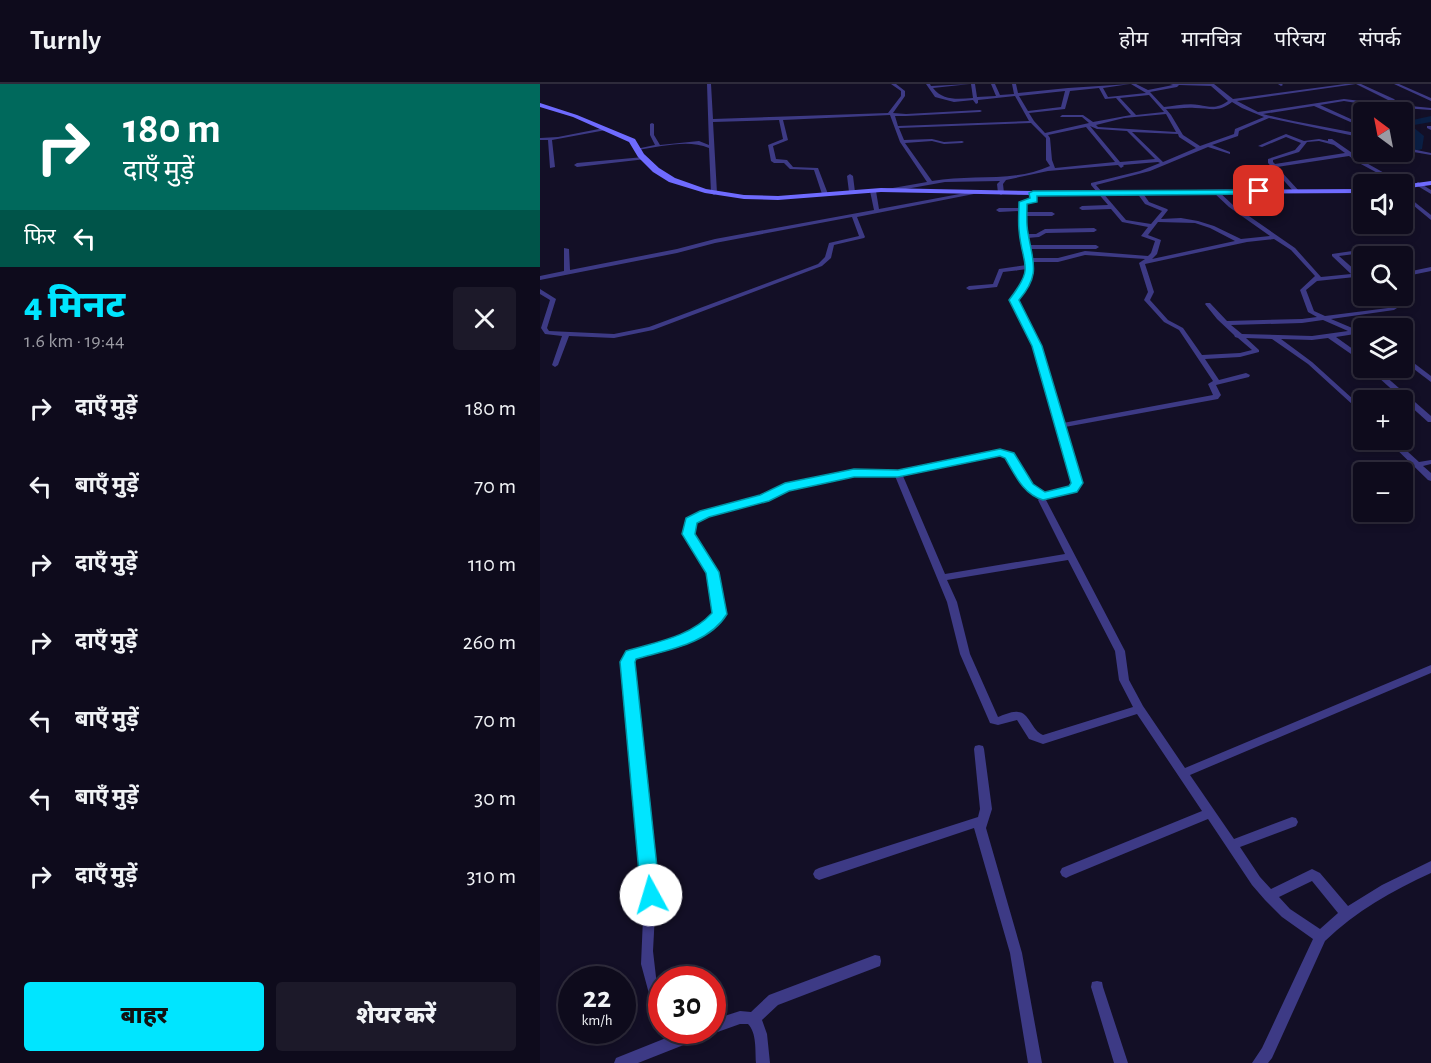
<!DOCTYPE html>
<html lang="hi">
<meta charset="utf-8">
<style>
:root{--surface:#0e0b1c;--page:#1c1929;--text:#f1f3f6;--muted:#9b9ba3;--line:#2e2b3b;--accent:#00e5ff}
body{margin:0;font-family:"Alegreya Sans","Noto Sans Devanagari",sans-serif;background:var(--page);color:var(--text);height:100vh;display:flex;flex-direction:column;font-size:22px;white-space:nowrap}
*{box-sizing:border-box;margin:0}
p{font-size:20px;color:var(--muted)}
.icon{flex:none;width:33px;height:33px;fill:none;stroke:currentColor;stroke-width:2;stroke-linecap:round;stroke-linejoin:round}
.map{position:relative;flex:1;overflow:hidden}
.side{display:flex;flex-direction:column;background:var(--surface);width:540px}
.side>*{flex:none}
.guide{background:#00695c;color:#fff;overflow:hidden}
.needle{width:39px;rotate:328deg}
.buttons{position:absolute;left:813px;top:18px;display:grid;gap:12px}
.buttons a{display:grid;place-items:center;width:60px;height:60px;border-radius:6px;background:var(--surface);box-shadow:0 3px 9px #0003,0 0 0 2px var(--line);font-size:30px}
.speed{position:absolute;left:18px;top:882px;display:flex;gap:12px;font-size:30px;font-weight:700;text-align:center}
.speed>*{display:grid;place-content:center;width:78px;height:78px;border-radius:50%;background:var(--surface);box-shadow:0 3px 9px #0003,0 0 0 2px var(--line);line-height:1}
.speed small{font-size:15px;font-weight:400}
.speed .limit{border:9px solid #d22;background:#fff;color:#111}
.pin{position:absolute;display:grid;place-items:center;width:51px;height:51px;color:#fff;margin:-26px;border-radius:12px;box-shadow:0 3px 9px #0006}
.me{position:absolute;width:66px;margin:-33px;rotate:354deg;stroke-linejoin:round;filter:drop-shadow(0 0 4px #0008)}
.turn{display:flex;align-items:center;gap:21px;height:126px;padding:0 24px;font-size:27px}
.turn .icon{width:78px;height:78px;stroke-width:2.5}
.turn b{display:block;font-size:42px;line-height:51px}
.then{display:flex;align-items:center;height:57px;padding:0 24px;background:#0003;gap:12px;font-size:22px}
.round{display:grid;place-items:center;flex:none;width:63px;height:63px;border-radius:6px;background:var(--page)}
.overview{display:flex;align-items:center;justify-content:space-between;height:102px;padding:0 24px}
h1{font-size:36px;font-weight:800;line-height:45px;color:var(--accent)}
.primary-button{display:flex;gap:12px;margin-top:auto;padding:12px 24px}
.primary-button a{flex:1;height:69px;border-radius:6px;background:var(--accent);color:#111;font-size:24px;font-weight:800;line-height:69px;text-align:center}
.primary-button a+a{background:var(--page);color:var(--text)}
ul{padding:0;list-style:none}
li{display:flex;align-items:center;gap:18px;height:78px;padding:0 24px}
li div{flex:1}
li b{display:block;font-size:22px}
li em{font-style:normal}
header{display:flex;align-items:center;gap:36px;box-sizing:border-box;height:84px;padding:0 30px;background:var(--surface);border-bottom:2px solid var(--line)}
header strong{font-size:28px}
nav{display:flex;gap:33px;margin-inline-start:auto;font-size:21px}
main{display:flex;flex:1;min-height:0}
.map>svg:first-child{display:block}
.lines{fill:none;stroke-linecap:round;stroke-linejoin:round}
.river{fill:#0a1f44;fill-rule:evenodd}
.street{fill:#3d3a85;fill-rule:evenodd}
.secondary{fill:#6f6bff;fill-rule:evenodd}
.route{fill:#00e5ff;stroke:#0095a6;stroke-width:1.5}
</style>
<header>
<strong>Turnly</strong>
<nav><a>होम</a><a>मानचित्र</a><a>परिचय</a><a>संपर्क</a></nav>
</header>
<main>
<section class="side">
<div class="guide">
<div class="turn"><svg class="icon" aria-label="right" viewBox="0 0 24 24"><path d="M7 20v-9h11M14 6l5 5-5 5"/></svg><div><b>180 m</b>दाएँ मुड़ें</div></div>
<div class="then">फिर<svg class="icon" aria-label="left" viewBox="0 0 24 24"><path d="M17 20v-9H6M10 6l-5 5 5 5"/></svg></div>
</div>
<div class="overview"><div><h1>4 मिनट</h1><p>1.6 km · 19:44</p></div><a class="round"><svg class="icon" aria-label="close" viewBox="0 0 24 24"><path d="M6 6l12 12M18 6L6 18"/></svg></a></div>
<ul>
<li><svg class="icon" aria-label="right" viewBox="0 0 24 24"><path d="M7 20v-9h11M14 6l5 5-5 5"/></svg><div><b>दाएँ मुड़ें</b></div><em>180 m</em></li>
<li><svg class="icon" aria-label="left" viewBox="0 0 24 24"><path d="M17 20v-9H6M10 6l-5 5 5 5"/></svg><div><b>बाएँ मुड़ें</b></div><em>70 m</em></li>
<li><svg class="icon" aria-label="right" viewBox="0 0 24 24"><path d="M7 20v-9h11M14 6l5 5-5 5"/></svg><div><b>दाएँ मुड़ें</b></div><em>110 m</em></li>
<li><svg class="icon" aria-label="right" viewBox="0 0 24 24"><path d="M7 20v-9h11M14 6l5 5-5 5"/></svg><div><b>दाएँ मुड़ें</b></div><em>260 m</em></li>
<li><svg class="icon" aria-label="left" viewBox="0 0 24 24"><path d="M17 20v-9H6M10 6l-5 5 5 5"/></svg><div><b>बाएँ मुड़ें</b></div><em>70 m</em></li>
<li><svg class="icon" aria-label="left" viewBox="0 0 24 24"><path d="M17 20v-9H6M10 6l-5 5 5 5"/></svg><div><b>बाएँ मुड़ें</b></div><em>30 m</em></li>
<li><svg class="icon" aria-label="right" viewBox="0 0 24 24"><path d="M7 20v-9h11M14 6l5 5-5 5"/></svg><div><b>दाएँ मुड़ें</b></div><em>310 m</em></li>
</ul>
<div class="primary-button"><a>बाहर</a><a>शेयर करें</a></div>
</section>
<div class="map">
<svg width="891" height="979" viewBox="0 0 891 979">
<rect width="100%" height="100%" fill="#130f26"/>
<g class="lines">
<path class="river" d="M 891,32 L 891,38 L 874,41 L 873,43 L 884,52 L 882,65 L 875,67 L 875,53 L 864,44 L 868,37 Z"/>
<g class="street">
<path d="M 167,0 L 171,0 L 173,35 L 348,29 L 361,12 L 361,7 L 351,0 L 356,0 L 365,7 L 365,12 L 353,29 L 366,30 L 440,26 L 442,27 L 440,28 L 366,32 L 355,32 L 358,42 L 489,37 L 475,12 L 438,16 L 438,19 L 436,20 L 433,16 L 414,18 L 395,13 L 386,0 L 390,0 L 391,2 L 430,0 L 393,4 C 403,17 418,15 433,14 L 431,0 L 435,0 L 437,13 L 456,12 L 451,0 L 455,0 L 460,11 L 474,10 L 472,0 L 476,0 L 478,9 L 528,4 L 590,0 L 563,4 L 568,13 L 606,9 L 591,0 L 596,0 L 608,6 L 633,1 L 630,0 L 674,0 L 693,15 L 805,0 L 821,0 L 854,15 L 860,21 L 891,24 L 891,26 L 863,24 L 868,30 L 862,32 L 862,28 L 857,24 L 835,22 L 804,17 L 780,21 L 824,41 L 824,44 L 774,22 L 723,30 C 756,39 790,43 824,51 L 824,54 L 729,34 L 699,47 L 698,52 L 672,61 L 690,68 L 690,70 L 668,63 L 610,87 L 556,101 L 586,136 L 611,140 L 622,127 L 605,120 L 597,109 L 600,107 L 602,108 L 609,118 L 627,125 L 628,126 L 621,135 L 641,134 L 658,137 L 674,142 L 701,155 L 730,152 L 689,123 L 673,108 L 678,107 L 693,121 L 755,164 L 781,193 L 811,190 L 792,172 L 792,170 L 846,162 L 849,164 L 846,166 L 799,172 L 824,194 L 824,200 L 815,193 L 777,197 L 766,206 L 774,227 L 785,232 L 856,223 L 857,224 L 854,226 L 791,235 L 824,249 L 824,254 L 815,250 L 796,253 L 824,273 L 824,279 L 788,254 L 772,256 L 741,255 L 772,278 L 824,325 L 824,331 L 768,280 L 732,255 L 706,254 L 719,266 L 719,268 L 700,273 L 665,275 L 679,296 L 706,289 L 710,291 L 709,293 L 676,301 L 681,311 L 678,315 L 525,343 L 541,399 L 536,407 L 509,413 L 506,416 L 585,567 L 589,596 L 603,622 L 645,684 L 891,581 L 891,589 L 650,691 L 694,755 L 752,733 L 756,734 L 758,738 L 756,742 L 700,763 L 720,793 L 731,805 L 772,785 L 780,789 L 808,822 L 842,801 L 891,777 L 891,789 C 852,807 816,827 785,857 L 732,974 L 728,979 L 712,979 L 722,964 L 773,855 L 742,833 L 725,816 L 712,801 L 668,735 L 530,792 L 526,794 L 522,792 L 520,788 L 522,784 L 662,727 L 597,630 L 503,660 L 489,655 L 477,636 L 458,641 L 450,639 L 420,570 L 407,518 L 355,392 L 314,392 L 247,405 L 227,416 L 167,432 L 155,439 L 152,450 L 176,488 L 184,530 C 164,562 128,563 95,574 L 93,578 L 116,811 L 113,867 L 116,893 L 122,907 L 122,927 L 117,926 L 108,906 L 101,880 L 104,811 L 83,578 L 88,568 C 118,559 154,557 174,530 L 168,488 L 144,450 L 147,437 L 161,428 L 221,412 L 245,400 L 314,386 L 358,387 L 460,366 L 472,370 L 491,401 L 504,409 L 530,403 L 533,399 L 517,344 L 515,342 L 516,341 L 494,262 L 471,216 L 483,202 L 487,185 L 463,188 L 457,203 L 429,206 L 426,204 L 429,202 L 453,200 L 459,185 L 487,181 L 480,147 L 480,127 L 459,128 L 456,126 L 459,124 L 480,124 L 481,117 L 491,115 L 490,109 L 493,107 L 496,109 L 497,116 L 486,119 L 486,128 L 512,128 L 515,130 L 512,132 L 486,132 L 487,150 L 496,150 L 505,145 L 554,144 L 557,146 L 554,148 L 506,149 L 499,153 L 487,154 L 489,161 L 556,161 L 559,163 L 556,165 L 490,165 L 493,174 L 518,174 L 545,167 L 608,172 L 611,169 L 615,157 L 601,152 L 608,143 L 582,138 L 571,125 L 542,126 L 539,124 L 542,122 L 568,121 L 551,101 L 551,99 L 600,87 L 620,79 L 618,78 L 583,81 L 584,82 L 581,84 L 578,81 L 508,87 L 466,96 L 463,100 L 464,109 L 461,111 L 458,109 L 457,100 L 460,97 L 405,98 L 349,108 L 346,106 L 347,105 L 387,98 L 360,58 L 350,31 L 243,36 L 248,56 L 233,62 L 236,75 L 247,76 L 253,83 L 278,84 L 288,110 L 285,112 L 282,110 L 274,86 L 250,85 L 244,79 L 234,79 L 231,77 L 228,61 L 243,55 L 239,36 L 173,38 L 177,109 L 174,111 L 171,109 L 169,64 C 147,55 121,63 98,66 L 96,65 L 115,61 L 110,51 L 110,40 L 112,39 L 114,40 L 114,51 L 120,61 L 159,57 L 169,61 ZM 816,0 L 850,17 L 855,21 L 804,15 L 718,28 L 697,17 ZM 639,1 L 671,2 L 688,17 C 677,25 671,23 659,21 C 648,19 635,22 624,23 L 610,8 L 637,3 ZM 559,4 L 565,15 L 576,14 L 591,31 L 553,38 L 543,31 L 522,31 L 520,33 L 542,33 L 549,39 L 505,49 L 494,37 L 489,29 L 525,25 L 530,7 ZM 525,7 L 521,23 L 488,27 L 479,12 ZM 609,11 L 624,28 L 596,31 L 580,14 ZM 692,18 L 702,24 L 724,33 L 695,45 L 694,50 L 660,62 L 643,51 L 631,31 L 626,25 C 636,25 646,23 655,24 C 671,24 678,29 692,18 ZM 626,30 L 636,48 L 558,43 L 556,41 L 584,34 ZM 491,39 L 506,54 L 506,76 L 510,82 C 473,99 431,90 392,97 L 365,59 L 392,57 L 404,60 L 422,59 L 424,58 L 422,57 L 404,58 L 392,55 L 364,56 L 359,44 ZM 550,42 L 557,45 L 587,47 L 615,75 L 580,78 ZM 546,43 L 575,78 L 515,84 L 512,76 L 510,54 L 508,51 ZM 592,48 L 638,50 L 639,53 L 656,64 L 623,78 ZM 618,138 L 655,139 L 670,144 L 695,157 L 612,175 L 617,170 L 621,156 L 608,151 ZM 734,155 L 751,166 L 775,192 L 760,206 L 768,228 L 777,233 L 762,235 L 687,237 L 670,219 L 666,219 L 665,220 L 677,235 L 694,251 L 695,253 L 698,254 L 712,266 L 700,269 L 662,271 L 643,244 L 628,236 L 610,216 L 614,208 L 605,180 L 707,158 ZM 545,171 L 605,175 L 599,179 L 608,208 L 604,216 L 624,238 L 639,246 L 673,297 L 668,300 L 673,311 L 523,339 L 500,262 L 477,216 C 489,203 493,196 493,178 L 518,178 ZM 783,236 L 808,247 L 772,252 L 702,250 L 691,241 L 762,239 ZM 459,371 L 466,374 L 485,405 L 500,414 L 498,416 L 525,470 L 405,490 L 363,392 ZM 528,476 L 575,567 L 579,596 L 593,623 L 503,651 C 492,647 489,628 478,628 C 472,627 464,631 458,633 L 430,570 L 417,518 L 407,496 ZM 772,797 L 798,829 L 780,845 L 750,825 L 739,813 Z"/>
<path d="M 738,0 L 742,0 L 743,1 L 741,2 Z"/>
<path d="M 854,0 L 859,0 L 891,14 L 891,17 Z"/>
<path d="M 887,42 L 891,42 L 891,46 L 887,44 Z"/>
<path d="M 64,44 L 66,44 L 66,46 L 12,56 L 15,83 L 10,84 L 8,56 L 0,56 L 0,54 L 18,53 Z"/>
<path d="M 746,50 L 764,57 L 779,55 L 788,57 L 788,55 L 792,55 L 818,73 L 843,68 L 849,68 L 849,69 L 821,76 L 864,100 L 858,100 L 819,79 L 809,72 L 737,83 L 760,108 L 755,109 L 728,79 L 728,75 L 755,66 L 761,59 L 746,53 L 722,63 L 718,62 ZM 779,57 L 794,61 L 805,69 L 735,80 L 733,78 L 733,76 L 759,68 L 767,58 Z"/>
<path d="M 862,63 L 891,69 L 891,71 L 862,66 Z"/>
<path d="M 104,73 L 106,73 L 106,75 L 37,83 L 34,81 L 37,79 Z"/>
<path d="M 310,90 L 313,92 L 315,108 L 312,110 L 309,108 L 307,92 Z"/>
<path d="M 878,98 L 891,106 L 891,110 L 876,101 L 875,100 Z"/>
<path d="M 333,105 L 336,107 L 339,125 L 441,106 L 444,108 L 317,133 L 325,153 L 324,154 L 294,161 L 291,174 L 282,182 L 113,246 L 74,254 L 29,252 L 18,281 L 15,283 L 12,281 L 22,252 L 5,250 L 1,244 L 10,216 L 0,210 L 0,205 L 16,215 L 7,244 L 9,247 L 74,250 L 109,243 L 278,180 L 285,173 L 289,159 L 319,152 L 312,133 L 175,159 L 137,169 L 0,196 L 0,192 L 24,187 L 24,164 L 29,165 L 30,186 L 137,165 L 175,155 L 334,126 L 330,107 Z"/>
<path d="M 862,108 L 891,131 L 891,136 L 862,112 Z"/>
<path d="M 891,183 L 891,187 L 862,193 L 862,189 Z"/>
<path d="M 862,270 L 891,292 L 891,298 L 862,276 Z"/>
<path d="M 828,284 L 836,284 L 891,332 L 891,338 L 888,338 Z"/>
<path d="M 847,356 L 855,356 L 879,378 L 891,376 L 891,380 L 883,382 L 891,389 L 891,397 L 888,396 Z"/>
<path d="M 439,661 L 443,662 L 444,665 L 452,725 L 446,744 L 482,869 L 502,979 L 488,979 L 470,869 L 434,744 L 279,796 L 275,794 L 273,790 L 275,786 L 279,784 L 438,733 L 440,725 L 434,665 L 435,662 Z"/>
<path d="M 335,871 L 340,872 L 341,877 L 340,882 L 238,921 L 222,936 L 227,950 L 230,979 L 216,979 C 215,967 217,949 208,940 L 200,940 L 172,950 L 170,949 L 169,951 L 98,979 L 74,979 L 76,974 L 146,946 L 172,946 L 172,936 L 200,927 L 211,928 L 229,911 Z"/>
<path d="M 557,897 L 562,898 L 563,903 L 588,979 L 574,979 L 551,903 L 552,898 Z"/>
</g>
<g class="secondary">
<path d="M 0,19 L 37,31 L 95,55 L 104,70 L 119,84 L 135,94 L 166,105 L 204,111 L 238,112 L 341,104 L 493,107 L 824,105 L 824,109 L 493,111 L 341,108 L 238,116 L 204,115 L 165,109 L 129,98 L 113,88 L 98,73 L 89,58 L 33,33 L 0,23 Z"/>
<path d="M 891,97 L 891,101 L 862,105 L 862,101 Z"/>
</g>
</g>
<path class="route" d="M 722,106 L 723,107 L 719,110 L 497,112 L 497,118 L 487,120 C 487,129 486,140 488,149 C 493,179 501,190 479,216 L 502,262 L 543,399 L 537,408 L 503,416 C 483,410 475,391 465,374 L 460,372 L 358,393 L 314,393 L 249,407 L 229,417 L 169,433 L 157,439 L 155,450 L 179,488 L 187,530 C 169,560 127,566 96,575 L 95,578 L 120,811 L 117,817 L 111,819 L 104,817 L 101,811 L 80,578 L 86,567 C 116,558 150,553 172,529 L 166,489 L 142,450 L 146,434 L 160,427 L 220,411 L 245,399 L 314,385 L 358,386 L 460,365 L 474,369 L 493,400 L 505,408 L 529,402 L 531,399 L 492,262 L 469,216 C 496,181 482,183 479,146 C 478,137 479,127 479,118 L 490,114 L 489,109 L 493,107 Z"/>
</svg>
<div class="buttons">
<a><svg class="needle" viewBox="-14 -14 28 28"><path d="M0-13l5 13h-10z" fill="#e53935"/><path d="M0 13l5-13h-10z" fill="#9b9ba3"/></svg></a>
<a><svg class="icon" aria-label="sound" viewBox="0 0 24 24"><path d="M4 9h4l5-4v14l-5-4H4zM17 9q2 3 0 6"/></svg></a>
<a><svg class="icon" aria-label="search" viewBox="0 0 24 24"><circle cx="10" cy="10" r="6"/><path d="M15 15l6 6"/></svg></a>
<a><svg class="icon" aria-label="layers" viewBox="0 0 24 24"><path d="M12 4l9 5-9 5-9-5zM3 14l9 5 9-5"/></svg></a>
<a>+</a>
<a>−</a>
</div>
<div class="speed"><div>22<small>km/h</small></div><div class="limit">30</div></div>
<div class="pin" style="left:719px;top:107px;background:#d93025"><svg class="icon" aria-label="arrive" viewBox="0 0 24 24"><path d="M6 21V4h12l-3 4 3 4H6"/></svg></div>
<svg class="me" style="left:111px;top:811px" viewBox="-20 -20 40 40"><circle r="19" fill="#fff"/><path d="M0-13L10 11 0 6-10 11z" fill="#00e5ff"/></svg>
</div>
</main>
